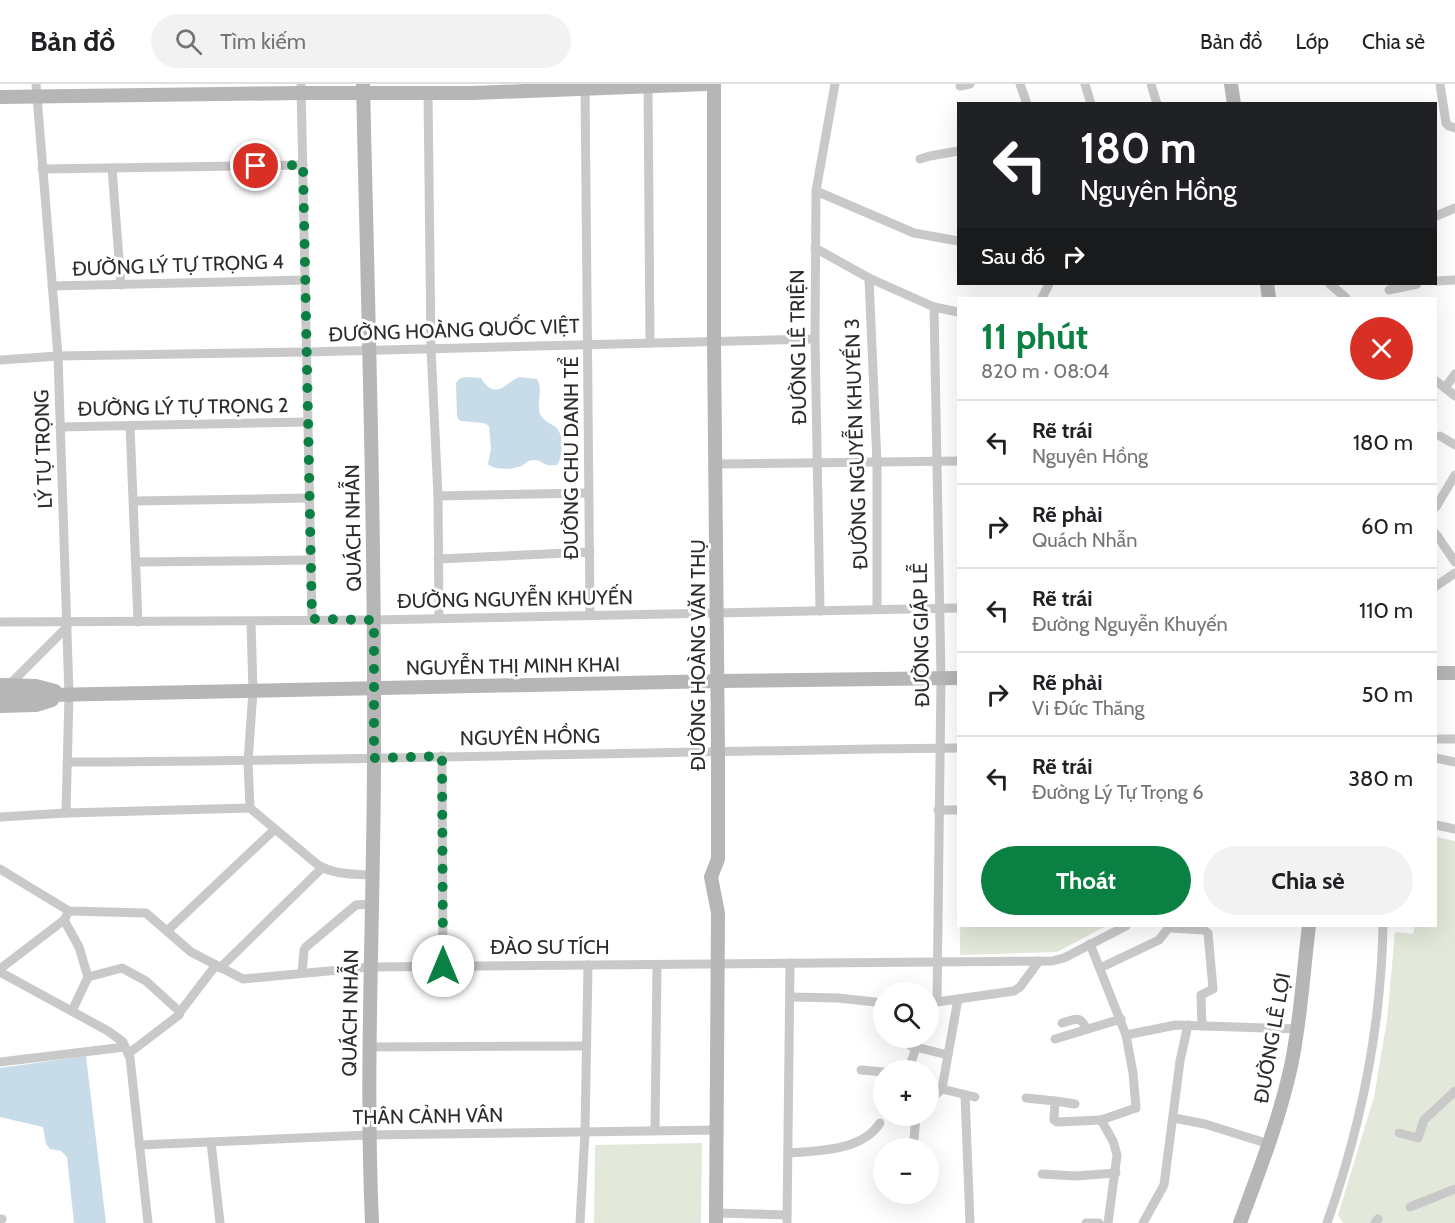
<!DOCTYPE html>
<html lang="vi">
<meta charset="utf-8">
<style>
:root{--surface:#fff;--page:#f2f2f2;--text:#202124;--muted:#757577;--line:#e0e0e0;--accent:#0b8043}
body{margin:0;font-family:Cabin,sans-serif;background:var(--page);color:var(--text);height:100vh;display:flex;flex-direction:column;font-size:22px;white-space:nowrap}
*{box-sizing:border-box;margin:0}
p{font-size:20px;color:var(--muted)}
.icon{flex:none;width:33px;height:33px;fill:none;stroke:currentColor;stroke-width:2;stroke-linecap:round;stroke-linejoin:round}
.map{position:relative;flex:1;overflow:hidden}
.panel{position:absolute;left:957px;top:213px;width:480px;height:630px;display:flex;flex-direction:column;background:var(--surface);border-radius:0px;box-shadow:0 6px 24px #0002}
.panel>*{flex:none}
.top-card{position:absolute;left:957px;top:18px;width:480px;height:183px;border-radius:0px;box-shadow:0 6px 24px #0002;background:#202124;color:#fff;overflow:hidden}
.tools{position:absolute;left:873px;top:898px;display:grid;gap:12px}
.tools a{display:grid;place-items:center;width:66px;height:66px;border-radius:50%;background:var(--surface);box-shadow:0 6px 24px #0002;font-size:30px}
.pin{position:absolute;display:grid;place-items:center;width:51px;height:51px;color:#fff;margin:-26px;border:3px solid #fff;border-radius:50%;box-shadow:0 2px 6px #0007}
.me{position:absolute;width:66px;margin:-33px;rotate:0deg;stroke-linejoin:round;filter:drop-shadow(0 0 4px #0008)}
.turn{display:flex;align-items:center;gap:21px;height:126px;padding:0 24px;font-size:27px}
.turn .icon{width:78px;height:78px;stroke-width:2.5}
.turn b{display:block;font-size:42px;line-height:51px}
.then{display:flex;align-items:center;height:57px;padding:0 24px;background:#0003;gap:12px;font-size:22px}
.round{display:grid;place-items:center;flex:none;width:63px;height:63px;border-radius:32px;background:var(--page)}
.head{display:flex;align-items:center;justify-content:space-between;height:102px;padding:0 24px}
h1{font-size:36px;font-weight:700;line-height:45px;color:var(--accent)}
.action{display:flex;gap:12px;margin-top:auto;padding:12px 24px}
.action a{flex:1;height:69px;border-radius:36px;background:var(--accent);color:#fff;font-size:24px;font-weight:700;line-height:69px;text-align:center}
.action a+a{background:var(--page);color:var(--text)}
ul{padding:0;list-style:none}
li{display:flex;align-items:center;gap:18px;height:84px;padding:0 24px;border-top:2px solid var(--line)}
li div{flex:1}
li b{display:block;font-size:22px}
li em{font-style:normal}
header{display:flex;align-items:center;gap:36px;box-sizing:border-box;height:84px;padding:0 30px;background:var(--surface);border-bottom:2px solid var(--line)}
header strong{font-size:28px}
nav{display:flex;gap:33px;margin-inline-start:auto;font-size:21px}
.search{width:420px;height:54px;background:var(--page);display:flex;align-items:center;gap:15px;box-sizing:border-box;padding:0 21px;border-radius:33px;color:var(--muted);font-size:22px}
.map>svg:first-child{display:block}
.green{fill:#e2e9da}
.water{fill:#c7dce8}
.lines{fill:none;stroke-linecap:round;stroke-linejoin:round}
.street{stroke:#c9c9c9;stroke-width:9}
.secondary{stroke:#b6b6b6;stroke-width:14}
.route{stroke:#0b8043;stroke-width:10;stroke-dasharray:0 18}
.labels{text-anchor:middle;stroke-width:6;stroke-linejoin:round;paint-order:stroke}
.street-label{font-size:20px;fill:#2c2c2c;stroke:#fff}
</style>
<header>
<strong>Bản đồ</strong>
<div class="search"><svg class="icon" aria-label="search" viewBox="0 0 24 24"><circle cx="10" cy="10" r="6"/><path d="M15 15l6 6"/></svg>Tìm kiếm</div>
<nav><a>Bản đồ</a><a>Lớp</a><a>Chia sẻ</a></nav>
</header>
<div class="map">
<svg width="1455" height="1139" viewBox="0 0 1455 1139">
<rect width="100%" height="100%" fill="#fff"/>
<g class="green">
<path d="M 1436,753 L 1455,757 L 1455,1139 L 1343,1139 L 1338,1131 L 1374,1013 L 1387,936 L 1395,848 L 1413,850 L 1415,842 L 1436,842 Z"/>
<path d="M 960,842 L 1106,842 L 1057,868 L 960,871 Z"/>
<path d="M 702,1059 L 701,1139 L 594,1139 L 595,1061 Z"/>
</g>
<g class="water">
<path d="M 466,293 L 481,294 C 495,317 504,300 519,293 L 537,295 C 544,306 535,321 541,332 C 545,338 552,340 557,344 C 564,353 563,373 557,381 C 541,383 545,376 534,376 C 527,376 526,380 521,382 C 513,386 494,386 488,380 L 491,365 L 489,342 L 484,339 L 460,337 L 457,333 L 456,299 L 459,295 Z"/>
<path d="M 86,972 L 106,1139 L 74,1139 L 67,1073 L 61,1067 L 50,1065 L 46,1060 L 43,1043 L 0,1033 L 0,984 Z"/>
</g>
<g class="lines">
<g class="street">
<path d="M 36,0 L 58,272 L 69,611 L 66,729"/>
<path d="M 301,0 L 312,535"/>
<path d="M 585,0 L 590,531"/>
<path d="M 1020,0 L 1027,20"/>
<path d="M 1085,0 L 1091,20"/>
<path d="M 1151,0 L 1157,20"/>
<path d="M 1440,0 L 1446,39 L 1449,42 L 1455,44"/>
<path d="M 648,2 L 650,259"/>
<path d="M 960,2 L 970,0"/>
<path d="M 428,9 L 431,264 L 438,412 L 439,534"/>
<path d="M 920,75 L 930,72 L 958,67"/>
<path d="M 112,84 L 121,201"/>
<path d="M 42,85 L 303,81"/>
<path d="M 816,107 L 914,149 L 958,157"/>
<path d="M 1436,132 L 1455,124"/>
<path d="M 815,164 L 869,194 L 934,223 L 958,228"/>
<path d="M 869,194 L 877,379 L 877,525"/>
<path d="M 1436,197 L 1455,196"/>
<path d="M 1330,200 L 1346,214"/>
<path d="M 52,202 L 305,196"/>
<path d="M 1389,206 L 1417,200"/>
<path d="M 1042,214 L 1049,200"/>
<path d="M 934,223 L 941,595 L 937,918 L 1014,907 L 1020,903 L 1039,877"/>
<path d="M 0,276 L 58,272 L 307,268 L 815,255"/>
<path d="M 1436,297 L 1455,312"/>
<path d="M 1445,304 L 1455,290"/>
<path d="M 130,342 L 138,538"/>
<path d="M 60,343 L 307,338"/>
<path d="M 1440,352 L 1455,361"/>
<path d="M 715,380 L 958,377"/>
<path d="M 438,412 L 588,409"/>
<path d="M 134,417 L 309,414"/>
<path d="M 1436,423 L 1455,391"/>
<path d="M 1436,450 L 1455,478"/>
<path d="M 438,475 L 590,468"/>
<path d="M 136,478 L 311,476"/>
<path d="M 1436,502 L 1455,489"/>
<path d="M 820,527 L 815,255 L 816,107 L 835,0"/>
<path d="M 0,538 L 374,536 L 958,524"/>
<path d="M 9,601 L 67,543"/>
<path d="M 1436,655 L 1455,655"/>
<path d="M 442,672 L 443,882"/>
<path d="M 1436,674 L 1455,678"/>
<path d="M 67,678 C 364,677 661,667 958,664"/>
<path d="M 250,724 L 248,678 L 253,607 L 251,538"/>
<path d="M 938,726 L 958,726"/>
<path d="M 0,733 L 66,729 L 250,724 L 318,781 C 335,791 352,790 372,791"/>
<path d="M 1436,741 L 1455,745"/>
<path d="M 0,785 L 69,827 L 146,829 L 191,868 L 243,895 L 371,883 L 1052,877 L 1064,874 L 1126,842"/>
<path d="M 64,836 L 79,863 L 88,893"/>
<path d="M 1168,842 L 1171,844 L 1204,846 L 1208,849 L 1213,905 L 1201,911 L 1202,942"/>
<path d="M 168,846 L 275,745"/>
<path d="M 1090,860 L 1126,951"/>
<path d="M 220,884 L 322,784"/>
<path d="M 1100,884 L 1159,856 L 1169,843"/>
<path d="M 0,885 L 64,836 L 69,827"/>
<path d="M 0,888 L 108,947 L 123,958 L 130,974 L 148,1139"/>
<path d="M 302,889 L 304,866 L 306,863 L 356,821 L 371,820"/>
<path d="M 790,913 L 838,914 L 884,919"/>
<path d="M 72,927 L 88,893 L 122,884 L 146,897 L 180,928 L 179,931 L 128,970"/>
<path d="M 180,928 L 216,881"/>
<path d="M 1062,939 C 1077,935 1079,931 1087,945"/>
<path d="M 906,954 L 911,962 L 948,971 L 958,915"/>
<path d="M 1055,955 L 1121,935"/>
<path d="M 370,963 L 585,962"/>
<path d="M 948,971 L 942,1005 L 975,1013"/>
<path d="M 0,978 L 125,963"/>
<path d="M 861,986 L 884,988"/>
<path d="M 908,987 L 916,964"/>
<path d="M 965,1011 L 970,1139"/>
<path d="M 1026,1014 L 1055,1017 L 1054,1036 L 1057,1038 L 1101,1036"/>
<path d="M 928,1017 L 942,1005"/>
<path d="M 1055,1017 L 1075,1020"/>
<path d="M 1174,1034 L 1205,1040 L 1269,1060"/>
<path d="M 655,1047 L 657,881"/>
<path d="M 1399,1049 L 1418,1054 L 1424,1036 L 1455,1007"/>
<path d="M 914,1055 L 916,1032"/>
<path d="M 211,1058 L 220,1139"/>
<path d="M 139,1061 L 368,1051 L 717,1046"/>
<path d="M 788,1069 C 818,1067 862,1067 880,1039"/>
<path d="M 1042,1090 L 1076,1092 L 1116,1089"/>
<path d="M 1410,1123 L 1455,1105"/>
<path d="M 716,1129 L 787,1131"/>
<path d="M 0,1135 L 2,1135"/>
<path d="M 580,1139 L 585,1048 L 588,881"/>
<path d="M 787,1139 L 790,879"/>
<path d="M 1086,1139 L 1099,1139"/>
<path d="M 1108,1139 L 1117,1071 L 1113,1057 L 1101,1036 L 1136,1024 L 1133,989 L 1126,951 L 1176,941 L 1297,945"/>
<path d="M 1143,1139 L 1164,1101 L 1180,977 L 1188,941"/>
<path d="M 1327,1139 C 1361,1043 1381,943 1383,842"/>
<path d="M 1375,1139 L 1378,1135"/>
</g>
<g class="secondary">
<path d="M 363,0 C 368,223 375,446 374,670 C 374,826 365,983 372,1139"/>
<path d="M 714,0 L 714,257 L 718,668 L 718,775 L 711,793 L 718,829 L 716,1139"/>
<path d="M 1231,0 L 1234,20"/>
<path d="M 0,13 L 301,9 L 473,9 L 707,0"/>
<path d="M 1267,200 L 1269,214"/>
<path d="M 1436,589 L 1455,589"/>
<path d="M 0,601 L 36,602 L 55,607"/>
<path d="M 0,612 L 718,597 L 958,594"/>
<path d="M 0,622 L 36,621 L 52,616"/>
<path d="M 1240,1139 C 1259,1087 1279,1037 1291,982 C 1301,936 1303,888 1309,842"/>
</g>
</g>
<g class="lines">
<path class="route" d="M 256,82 L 303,81 L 312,535 L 374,536 L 374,674 L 442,672 L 443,882"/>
</g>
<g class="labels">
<g class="street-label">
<text transform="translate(178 181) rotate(-2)" y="7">ĐƯỜNG LÝ TỰ TRỌNG 4</text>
<text transform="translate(454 246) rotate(-2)" y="7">ĐƯỜNG HOÀNG QUỐC VIỆT</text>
<text transform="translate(798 263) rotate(-91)" y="7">ĐƯỜNG LÊ TRIỆN</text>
<text transform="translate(183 323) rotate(-1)" y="7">ĐƯỜNG LÝ TỰ TRỌNG 2</text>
<text transform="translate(856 360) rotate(-92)" y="7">ĐƯỜNG NGUYỄN KHUYẾN 3</text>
<text transform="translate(43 365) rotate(-92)" y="7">LÝ TỰ TRỌNG</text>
<text transform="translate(571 374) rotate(-90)" y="7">ĐƯỜNG CHU DANH TỂ</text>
<text transform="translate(353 444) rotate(-91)" y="7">QUÁCH NHẪN</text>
<text transform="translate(515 515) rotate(-1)" y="7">ĐƯỜNG NGUYỄN KHUYẾN</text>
<text transform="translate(921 551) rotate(-91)" y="7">ĐƯỜNG GIÁP LỄ</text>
<text transform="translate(698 571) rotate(-90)" y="7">ĐƯỜNG HOÀNG VĂN THỤ</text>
<text transform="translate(513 582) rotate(-1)" y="7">NGUYỄN THỊ MINH KHAI</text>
<text transform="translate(530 653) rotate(-1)" y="7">NGUYÊN HỒNG</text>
<text x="550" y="870">ĐÀO SƯ TÍCH</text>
<text transform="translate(350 929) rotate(-89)" y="7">QUÁCH NHẪN</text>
<text transform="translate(1272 954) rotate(-80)" y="7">ĐƯỜNG LÊ LỢI</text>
<text transform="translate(428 1032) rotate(-1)" y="7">THÂN CẢNH VÂN</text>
</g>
</g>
</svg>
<div class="tools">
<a><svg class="icon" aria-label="search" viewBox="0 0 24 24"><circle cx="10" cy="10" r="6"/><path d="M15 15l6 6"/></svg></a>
<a>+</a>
<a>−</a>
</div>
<div class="pin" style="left:256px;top:82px;background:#d93025"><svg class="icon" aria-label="arrive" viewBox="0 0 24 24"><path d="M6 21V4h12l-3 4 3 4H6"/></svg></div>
<svg class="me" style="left:443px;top:882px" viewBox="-20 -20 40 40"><circle r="19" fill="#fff"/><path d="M0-13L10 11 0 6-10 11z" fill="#0b8043"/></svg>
<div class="top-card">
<div class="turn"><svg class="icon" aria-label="left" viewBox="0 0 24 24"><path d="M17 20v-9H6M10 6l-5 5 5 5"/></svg><div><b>180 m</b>Nguyên Hồng</div></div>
<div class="then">Sau đó<svg class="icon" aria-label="right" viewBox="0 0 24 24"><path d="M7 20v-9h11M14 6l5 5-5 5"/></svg></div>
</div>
<section class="panel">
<div class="head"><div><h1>11 phút</h1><p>820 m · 08:04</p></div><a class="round" style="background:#d93025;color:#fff"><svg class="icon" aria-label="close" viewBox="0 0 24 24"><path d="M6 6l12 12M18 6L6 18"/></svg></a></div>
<ul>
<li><svg class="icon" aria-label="left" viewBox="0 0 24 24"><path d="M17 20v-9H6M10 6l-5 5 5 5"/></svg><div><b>Rẽ trái</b><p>Nguyên Hồng</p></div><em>180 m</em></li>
<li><svg class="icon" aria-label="right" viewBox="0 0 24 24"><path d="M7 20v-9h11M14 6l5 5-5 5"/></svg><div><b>Rẽ phải</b><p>Quách Nhẫn</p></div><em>60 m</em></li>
<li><svg class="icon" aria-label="left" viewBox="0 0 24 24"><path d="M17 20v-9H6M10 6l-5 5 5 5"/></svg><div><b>Rẽ trái</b><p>Đường Nguyễn Khuyến</p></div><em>110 m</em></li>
<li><svg class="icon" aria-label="right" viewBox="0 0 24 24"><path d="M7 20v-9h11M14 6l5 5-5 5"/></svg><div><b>Rẽ phải</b><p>Vi Đức Thăng</p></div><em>50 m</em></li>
<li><svg class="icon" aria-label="left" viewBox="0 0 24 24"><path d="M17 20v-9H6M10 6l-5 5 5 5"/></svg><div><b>Rẽ trái</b><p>Đường Lý Tự Trọng 6</p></div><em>380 m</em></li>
</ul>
<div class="action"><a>Thoát</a><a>Chia sẻ</a></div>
</section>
</div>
